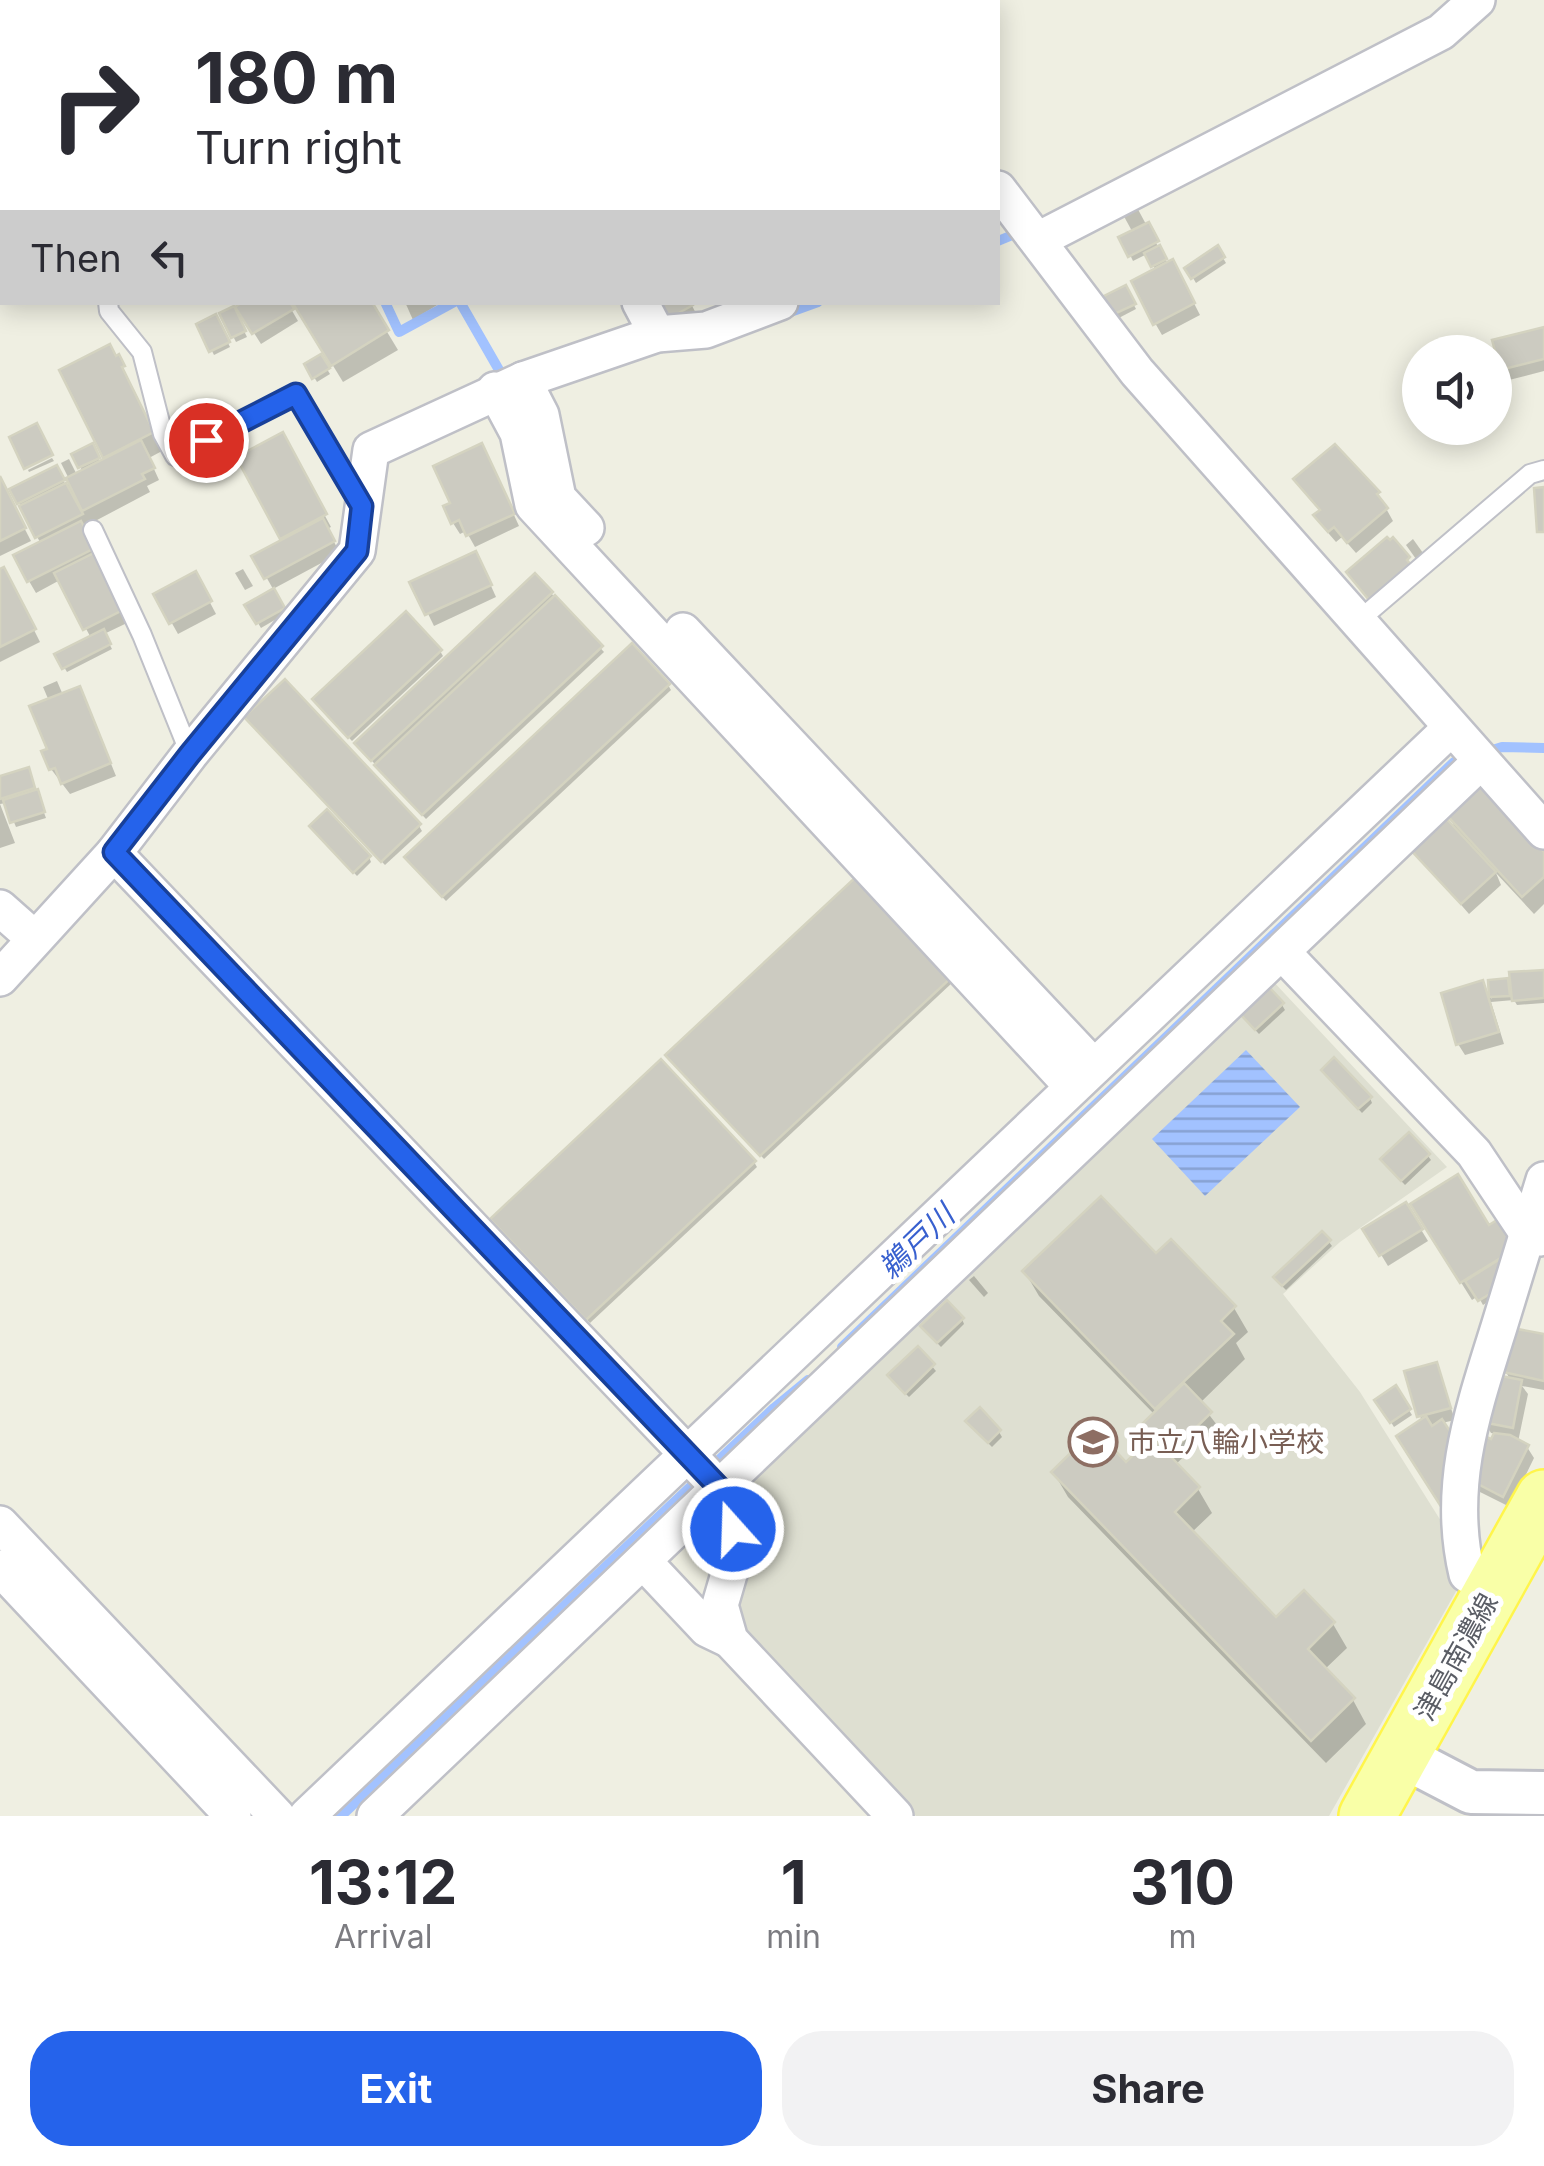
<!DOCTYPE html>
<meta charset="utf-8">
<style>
:root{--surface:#fff;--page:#f2f2f3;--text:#2b2b33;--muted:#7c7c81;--accent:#2563eb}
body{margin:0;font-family:Inter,"Noto Sans JP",sans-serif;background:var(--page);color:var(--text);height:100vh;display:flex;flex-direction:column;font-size:38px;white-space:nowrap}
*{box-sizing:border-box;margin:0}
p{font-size:32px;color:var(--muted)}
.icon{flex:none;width:55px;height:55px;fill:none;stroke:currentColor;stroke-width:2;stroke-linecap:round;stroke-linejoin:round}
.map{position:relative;height:1816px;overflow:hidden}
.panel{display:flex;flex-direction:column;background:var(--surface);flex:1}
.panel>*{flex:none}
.guide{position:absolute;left:0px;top:0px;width:1000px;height:305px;box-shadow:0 5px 25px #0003;background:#fff;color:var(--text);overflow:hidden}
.controls{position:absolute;left:1402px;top:335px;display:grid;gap:20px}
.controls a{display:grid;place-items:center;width:110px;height:110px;border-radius:50%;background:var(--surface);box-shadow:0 5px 25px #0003;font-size:50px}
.pin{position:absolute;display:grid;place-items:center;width:85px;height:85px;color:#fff;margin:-42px;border:5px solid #fff;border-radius:50%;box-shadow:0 2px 10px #0007}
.me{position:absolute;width:110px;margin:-55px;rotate:340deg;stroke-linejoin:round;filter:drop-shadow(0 0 8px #0008)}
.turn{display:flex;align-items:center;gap:35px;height:210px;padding:0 30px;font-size:45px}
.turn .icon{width:130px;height:130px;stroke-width:2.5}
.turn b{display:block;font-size:70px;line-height:85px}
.then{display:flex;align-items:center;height:95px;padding:0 30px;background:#0003;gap:20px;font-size:38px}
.eta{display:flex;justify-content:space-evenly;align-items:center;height:170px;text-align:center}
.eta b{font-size:60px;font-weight:700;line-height:70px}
.primary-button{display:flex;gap:20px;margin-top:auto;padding:20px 30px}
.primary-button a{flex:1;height:115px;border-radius:40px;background:var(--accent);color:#fff;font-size:40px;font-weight:700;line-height:115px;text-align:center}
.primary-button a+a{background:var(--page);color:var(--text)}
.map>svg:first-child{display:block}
.education{fill:#dedfd1}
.water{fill:url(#water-rules)}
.shadow{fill:#0003}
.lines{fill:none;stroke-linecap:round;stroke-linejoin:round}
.stream{stroke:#a2c2ff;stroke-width:10}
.building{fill:#cccbc1;stroke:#d4d3c0;stroke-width:2.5}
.service-casing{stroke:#bfc0c7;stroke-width:22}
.minor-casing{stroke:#bfc0c7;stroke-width:40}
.tertiary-casing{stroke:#bfc0c7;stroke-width:48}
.primary-casing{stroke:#fff54b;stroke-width:60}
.path{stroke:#94cbb0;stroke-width:6;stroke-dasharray:10 5;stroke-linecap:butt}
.service{stroke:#fff;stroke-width:18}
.minor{stroke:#fff;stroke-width:35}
.tertiary{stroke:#fff;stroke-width:42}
.primary{stroke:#f9ffa7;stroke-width:55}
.route-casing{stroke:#184099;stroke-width:25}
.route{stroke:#2563eb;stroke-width:18}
.labels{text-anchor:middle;stroke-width:10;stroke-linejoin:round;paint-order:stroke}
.education-label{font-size:28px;fill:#785e54;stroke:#fff;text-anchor:start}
.street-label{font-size:28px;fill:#5a5d65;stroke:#fff}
.water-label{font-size:30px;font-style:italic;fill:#3860cf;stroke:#fff}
</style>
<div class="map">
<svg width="1544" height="1816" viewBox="0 0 1544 1816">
<defs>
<pattern id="water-rules" width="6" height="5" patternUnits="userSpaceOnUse" patternTransform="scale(2.5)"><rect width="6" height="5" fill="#a2c2ff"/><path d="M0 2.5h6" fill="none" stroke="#87a1d2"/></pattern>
</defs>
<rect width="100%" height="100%" fill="#efefe2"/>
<path class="education" d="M 1271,979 L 1447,1167 L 1340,1242 L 1283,1294 L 1360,1392 L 1451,1537 L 1463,1579 L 1329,1816 L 916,1816 L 750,1641 L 740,1616 L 740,1591 L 756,1532 L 742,1492 Z"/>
<path class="water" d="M 1246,1050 L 1300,1107 L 1205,1196 L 1152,1139 Z"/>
<g class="shadow">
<path d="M 608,0 L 707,0 L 709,2 L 605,2 Z"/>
<path d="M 1134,202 L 1168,265 L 1179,274 L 1200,315 L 1162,335 L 1155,323 L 1156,271 L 1147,254 L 1133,261 L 1122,238 L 1133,233 L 1120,209 Z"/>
<path d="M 1217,248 L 1226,263 L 1196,283 L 1187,268 Z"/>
<path d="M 1125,288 L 1136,309 L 1115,320 L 1104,299 Z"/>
<path d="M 287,302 L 298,321 L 261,344 L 238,308 Z"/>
<path d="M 294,302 L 369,302 L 398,350 L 343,382 Z"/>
<path d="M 405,302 L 442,302 L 413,320 Z"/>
<path d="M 662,302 L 690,302 L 698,317 L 676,329 Z"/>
<path d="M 233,309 L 247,337 L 236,342 L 222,314 Z"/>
<path d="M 215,317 L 230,347 L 214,355 L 199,325 Z"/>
<path d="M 1544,330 L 1544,371 L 1509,380 L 1502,369 Z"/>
<path d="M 118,358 L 162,451 L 149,458 L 159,480 L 147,486 L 150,492 L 82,528 L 127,623 L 104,634 L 112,649 L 67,672 L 57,655 L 91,638 L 60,580 L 36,593 L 29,581 L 16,556 L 41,544 L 12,490 L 56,468 L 66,486 L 71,483 L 61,463 L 69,459 L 77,475 L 83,472 L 74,455 L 92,446 L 101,463 L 107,460 L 62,371 Z"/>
<path d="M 320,358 L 330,374 L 317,382 L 307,365 Z"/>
<path d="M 282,436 L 331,527 L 327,529 L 340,553 L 273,589 L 255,557 L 284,542 L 239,458 Z"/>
<path d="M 52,458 L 54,461 L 29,472 L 28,470 Z"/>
<path d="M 488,458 L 519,526 L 475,547 L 466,531 L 460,534 L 453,523 L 454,504 Z"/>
<path d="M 1297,480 L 1378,494 L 1393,521 L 1356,553 L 1342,537 L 1336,542 L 1323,527 L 1317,516 L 1321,512 Z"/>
<path d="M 0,481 L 31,541 L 0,556 Z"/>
<path d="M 1413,539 L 1423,553 L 1416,559 L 1406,545 Z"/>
<path d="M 482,566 L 496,597 L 434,626 L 413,583 Z"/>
<path d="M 243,569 L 253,586 L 245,590 L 235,573 Z"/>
<path d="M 0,572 L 10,582 L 40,642 L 0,662 Z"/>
<path d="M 195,574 L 216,614 L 178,634 L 156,595 Z"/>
<path d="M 273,592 L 285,614 L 261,628 L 248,606 Z"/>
<path d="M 551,593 L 604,652 L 426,819 L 360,748 Z"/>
<path d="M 440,651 L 443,656 L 352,741 L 318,705 Z"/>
<path d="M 57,681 L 63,695 L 85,700 L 116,776 L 70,794 L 51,769 L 49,701 L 43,687 Z"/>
<path d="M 668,685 L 671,690 L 446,901 L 410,862 Z"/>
<path d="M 250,723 L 419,826 L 422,831 L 385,865 Z"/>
<path d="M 30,775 L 46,818 L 16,827 L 6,803 L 0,804 L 15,843 L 0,848 L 0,778 Z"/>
<path d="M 1446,812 L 1544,856 L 1544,904 L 1534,914 L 1496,873 L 1501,885 L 1469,914 L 1410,846 L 1456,829 Z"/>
<path d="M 315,831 L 369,857 L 371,862 L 357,876 Z"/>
<path d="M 858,878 L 953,982 L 764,1159 L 671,1060 Z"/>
<path d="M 1544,972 L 1544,1003 L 1517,1005 L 1514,1000 L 1491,1002 L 1504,1044 L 1465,1055 L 1458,1044 L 1482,983 L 1492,999 L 1490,982 Z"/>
<path d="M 1282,1005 L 1285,1010 L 1259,1034 L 1247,1021 Z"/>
<path d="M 1327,1075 L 1370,1098 L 1372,1103 L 1362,1113 Z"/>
<path d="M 1428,1156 L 1431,1160 L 1405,1185 L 1386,1165 Z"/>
<path d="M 754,1162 L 757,1167 L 590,1323 L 496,1224 Z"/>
<path d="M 1406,1205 L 1428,1241 L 1388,1266 L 1366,1230 Z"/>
<path d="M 1424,1223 L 1489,1228 L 1521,1265 L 1505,1291 L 1483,1305 L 1478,1296 L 1472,1300 Z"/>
<path d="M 1329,1242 L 1332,1246 L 1286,1290 L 1279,1283 Z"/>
<path d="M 1156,1257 L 1234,1308 L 1248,1332 L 1236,1343 L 1245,1359 L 1200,1403 L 1217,1425 L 1175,1465 L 1198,1489 L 1212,1513 L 1191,1533 L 1276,1621 L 1333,1624 L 1347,1648 L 1324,1670 L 1353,1700 L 1366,1724 L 1326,1763 L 1068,1497 L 1054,1473 L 1126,1465 L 1154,1438 L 1145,1424 L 1155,1415 L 1039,1296 L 1025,1272 Z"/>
<path d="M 974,1276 L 988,1293 L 984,1297 L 969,1280 Z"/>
<path d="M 962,1319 L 964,1324 L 941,1347 L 926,1331 Z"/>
<path d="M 1544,1337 L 1544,1390 L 1522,1386 L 1528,1394 L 1518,1442 L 1527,1447 L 1534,1458 L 1510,1507 L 1480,1492 L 1473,1480 L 1496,1434 L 1491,1433 L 1484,1421 L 1511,1381 L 1506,1372 Z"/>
<path d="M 917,1349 L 936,1371 L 909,1397 L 893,1381 Z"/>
<path d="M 1436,1364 L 1455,1420 L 1442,1423 L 1466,1461 L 1419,1416 Z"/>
<path d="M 1395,1388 L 1412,1415 L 1394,1427 L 1377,1400 Z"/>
<path d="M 971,1426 L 999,1432 L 1002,1437 L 992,1447 Z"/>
</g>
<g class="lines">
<g class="stream">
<path d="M 998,241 L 1010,236"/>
<path d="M 385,302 L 399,332 L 454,302"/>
<path d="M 460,302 L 499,370"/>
<path d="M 782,315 L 818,302"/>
<path d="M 1486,752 L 1502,747 L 1544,748"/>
<path d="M 842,1347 L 1454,762 L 1465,759"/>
<path d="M 341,1816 L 774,1408 L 808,1380"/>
</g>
</g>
<g class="building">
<path d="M 1149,222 L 1159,241 L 1128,257 L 1118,237 Z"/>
<path d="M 1160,245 L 1167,259 L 1151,267 L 1144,253 Z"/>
<path d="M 1218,245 L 1225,257 L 1191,279 L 1184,268 Z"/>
<path d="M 1173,259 L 1195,303 L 1153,325 L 1131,281 Z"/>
<path d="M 1126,285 L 1136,304 L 1110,316 L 1100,298 Z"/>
<path d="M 242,302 L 290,302 L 294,309 L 252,334 L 235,307 Z"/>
<path d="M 292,302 L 372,302 L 389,330 L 331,366 Z"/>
<path d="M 659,302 L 692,302 L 693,305 L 668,319 Z"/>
<path d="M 234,306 L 246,331 L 231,338 L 219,313 Z"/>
<path d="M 216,314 L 230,342 L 209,352 L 196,324 Z"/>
<path d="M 1544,327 L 1544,359 L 1500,370 L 1492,340 Z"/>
<path d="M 110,344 L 116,356 L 119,354 L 125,366 L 122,367 L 154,432 L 103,458 L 59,370 Z"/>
<path d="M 321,354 L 330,368 L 312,379 L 304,364 Z"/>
<path d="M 37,423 L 53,455 L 24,469 L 9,437 Z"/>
<path d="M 283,432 L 327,514 L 280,539 L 236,457 Z"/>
<path d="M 141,440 L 155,468 L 142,474 L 145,479 L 82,511 L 66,478 Z"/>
<path d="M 93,443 L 100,458 L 78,468 L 71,454 Z"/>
<path d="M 482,443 L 515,514 L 466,536 L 459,520 L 451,524 L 443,506 L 450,503 L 433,466 Z"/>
<path d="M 1335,444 L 1380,492 L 1377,494 L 1388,508 L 1347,543 L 1334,527 L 1328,532 L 1313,515 L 1320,510 L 1293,479 Z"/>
<path d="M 57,465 L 65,480 L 17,504 L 9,489 Z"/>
<path d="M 0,476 L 26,528 L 0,541 Z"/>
<path d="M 66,483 L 83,514 L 35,538 L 19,506 Z"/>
<path d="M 1544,487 L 1544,532 L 1537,532 L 1534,488 Z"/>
<path d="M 323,518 L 335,541 L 264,579 L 251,556 Z"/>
<path d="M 81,521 L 95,548 L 27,582 L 13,555 Z"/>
<path d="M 1387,537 L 1390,540 L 1393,537 L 1410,557 L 1407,560 L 1411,565 L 1369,600 L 1346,572 Z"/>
<path d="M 476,551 L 492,585 L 425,615 L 409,582 Z"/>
<path d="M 94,553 L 123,610 L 83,630 L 54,573 Z"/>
<path d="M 4,567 L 36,629 L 0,647 L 0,569 Z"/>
<path d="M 196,571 L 212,601 L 169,624 L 153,594 Z"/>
<path d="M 535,573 L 553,592 L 371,761 L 354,743 Z"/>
<path d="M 274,588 L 285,608 L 256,624 L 244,605 Z"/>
<path d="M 555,595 L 603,646 L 422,815 L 374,765 Z"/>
<path d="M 406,611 L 442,650 L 348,738 L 312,699 Z"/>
<path d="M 104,629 L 111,644 L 62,669 L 54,654 Z"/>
<path d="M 632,643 L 670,684 L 442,897 L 404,857 Z"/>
<path d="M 285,679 L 421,824 L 381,862 L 244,717 Z"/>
<path d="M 80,686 L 111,763 L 61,784 L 55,768 L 49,770 L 41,751 L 47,749 L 29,706 Z"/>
<path d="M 29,767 L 35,788 L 0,799 L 0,776 Z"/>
<path d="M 1478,780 L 1544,852 L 1544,877 L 1522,897 L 1443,811 Z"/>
<path d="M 38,789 L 45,812 L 10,823 L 3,800 Z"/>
<path d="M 327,809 L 371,856 L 353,873 L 309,826 Z"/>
<path d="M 1442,814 L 1496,872 L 1461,904 L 1407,846 Z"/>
<path d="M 858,875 L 953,976 L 760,1156 L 665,1055 Z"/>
<path d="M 1544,970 L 1544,998 L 1512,1001 L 1509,972 Z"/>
<path d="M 1508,978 L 1510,996 L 1489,997 L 1488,980 Z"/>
<path d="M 1483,980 L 1499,1032 L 1456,1045 L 1441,993 Z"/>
<path d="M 1270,988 L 1284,1003 L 1255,1030 L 1241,1015 Z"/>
<path d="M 1334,1057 L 1372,1097 L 1358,1109 L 1321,1070 Z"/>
<path d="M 661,1059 L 756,1161 L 586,1320 L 490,1219 Z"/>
<path d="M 1409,1132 L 1430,1154 L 1401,1181 L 1380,1159 Z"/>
<path d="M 1458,1174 L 1489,1225 L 1497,1220 L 1513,1246 L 1507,1254 L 1460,1283 L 1410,1204 Z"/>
<path d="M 1101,1196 L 1156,1253 L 1171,1239 L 1236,1306 L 1221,1321 L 1234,1334 L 1155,1409 L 1022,1271 Z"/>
<path d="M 1406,1202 L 1423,1229 L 1379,1256 L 1362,1229 Z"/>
<path d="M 1322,1231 L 1331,1240 L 1282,1286 L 1273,1277 Z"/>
<path d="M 1500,1259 L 1509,1274 L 1505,1285 L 1478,1301 L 1465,1281 Z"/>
<path d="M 947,1300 L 964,1318 L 937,1343 L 920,1326 Z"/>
<path d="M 1512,1328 L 1544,1334 L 1544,1381 L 1503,1372 Z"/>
<path d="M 918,1346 L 935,1364 L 905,1394 L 887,1375 Z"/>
<path d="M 1437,1362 L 1451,1408 L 1417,1417 L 1404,1371 Z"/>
<path d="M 1491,1374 L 1522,1380 L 1513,1428 L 1482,1422 Z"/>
<path d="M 1184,1383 L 1212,1412 L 1170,1453 L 1142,1424 Z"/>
<path d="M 1396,1385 L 1411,1409 L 1390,1423 L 1374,1400 Z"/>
<path d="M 980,1407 L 1001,1430 L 988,1443 L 965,1421 Z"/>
<path d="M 1426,1416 L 1432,1426 L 1442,1419 L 1461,1448 L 1442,1508 L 1396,1436 Z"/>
<path d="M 1095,1429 L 1126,1462 L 1152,1437 L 1200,1487 L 1175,1512 L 1276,1617 L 1304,1590 L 1335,1622 L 1308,1649 L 1355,1698 L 1311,1741 L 1051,1472 Z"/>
<path d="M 1494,1433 L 1510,1435 L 1529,1445 L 1503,1497 L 1470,1480 L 1485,1436 L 1491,1439 Z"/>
</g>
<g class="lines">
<g class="service-casing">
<g id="service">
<path d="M 108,302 L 109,311 L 142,352 L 163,434 L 175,456 L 296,394 L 361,505"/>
<path d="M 93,530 L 142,635 L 190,754"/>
<path d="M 1357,622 L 1530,474 L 1544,470"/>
</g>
</g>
<g class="minor-casing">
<g id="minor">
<path d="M 450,0 L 452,2"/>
<path d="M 823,0 L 826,2"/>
<path d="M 309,2 L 313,0"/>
<path d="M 998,189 L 1137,372 L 1544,831"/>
<path d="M 1038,240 L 1441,32 L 1477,0"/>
<path d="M 640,302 L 657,334"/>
<path d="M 523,380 L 541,415 L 558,498 L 586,528"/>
<path d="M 495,390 L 518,433 L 533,505 L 1073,1087"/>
<path d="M 683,631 L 1094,1067"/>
<path d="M 114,853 L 732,1501 L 734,1557 L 720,1605 L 730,1640 L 895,1816"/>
<path d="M 0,908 L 35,939"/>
<path d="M 1282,952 L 1474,1153 L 1528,1234 L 1540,1238"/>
<path d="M 0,978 L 114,853 L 190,754 L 357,551 L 371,450 L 523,380 L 657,334 L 706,330 L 780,302"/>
<path d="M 0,1524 L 277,1816"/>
<path d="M 643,1561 L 707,1629 L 730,1640"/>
<path d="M 0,1568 L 233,1816"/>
<path d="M 1493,1590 L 1467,1574 C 1446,1486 1473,1410 1499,1327 C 1514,1278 1529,1229 1544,1180"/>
<path d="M 307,1816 L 1451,728"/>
<path d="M 375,1816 L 1480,762"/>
</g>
</g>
<g class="tertiary-casing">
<path id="tertiary" d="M 1402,1756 L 1471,1792 L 1544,1793"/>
</g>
<g class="primary-casing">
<path id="primary" d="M 1367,1816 L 1544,1498"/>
</g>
<path class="path" d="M 81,0 L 82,2"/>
<use href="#service" class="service"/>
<use href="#minor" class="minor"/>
<use href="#tertiary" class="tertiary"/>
<use href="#primary" class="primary"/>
</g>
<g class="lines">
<g class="route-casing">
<path id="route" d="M 206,440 L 296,394 L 362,506 L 357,551 L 190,754 L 114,852 L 732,1501 L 733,1529"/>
</g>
<use href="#route" class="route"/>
</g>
<defs>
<g id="school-ring" transform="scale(2.5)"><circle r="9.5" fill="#fff" stroke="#8d6e63" stroke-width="1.5"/><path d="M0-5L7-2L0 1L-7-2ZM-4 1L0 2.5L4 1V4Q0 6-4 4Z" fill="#8d6e63"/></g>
</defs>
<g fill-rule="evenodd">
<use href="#school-ring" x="1093" y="1442"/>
</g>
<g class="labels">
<g class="education-label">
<text x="1128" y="1452">市立八輪小学校</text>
</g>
<g class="street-label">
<text transform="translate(1456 1657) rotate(-61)" y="10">津島南濃線</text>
</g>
<g class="water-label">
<text transform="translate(917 1242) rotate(-44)" y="10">鵜戸川</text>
</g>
</g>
</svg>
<div class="controls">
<a><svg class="icon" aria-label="sound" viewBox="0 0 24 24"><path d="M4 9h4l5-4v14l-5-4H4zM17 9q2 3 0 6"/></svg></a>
</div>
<div class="pin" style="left:206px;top:440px;background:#d93025"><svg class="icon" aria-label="arrive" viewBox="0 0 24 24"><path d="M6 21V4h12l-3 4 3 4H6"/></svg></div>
<svg class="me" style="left:733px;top:1529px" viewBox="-20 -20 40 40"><circle r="17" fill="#2563eb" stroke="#fff" stroke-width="3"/><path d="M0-11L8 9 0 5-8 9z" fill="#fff"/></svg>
<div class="guide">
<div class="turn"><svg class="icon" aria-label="right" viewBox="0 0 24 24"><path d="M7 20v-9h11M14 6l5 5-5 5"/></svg><div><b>180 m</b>Turn right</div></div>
<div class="then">Then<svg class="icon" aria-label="left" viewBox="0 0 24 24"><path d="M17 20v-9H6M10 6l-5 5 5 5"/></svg></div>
</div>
</div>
<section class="panel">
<div class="eta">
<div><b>13:12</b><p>Arrival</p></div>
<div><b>1</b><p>min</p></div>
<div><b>310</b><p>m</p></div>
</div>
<div class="primary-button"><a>Exit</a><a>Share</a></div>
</section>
